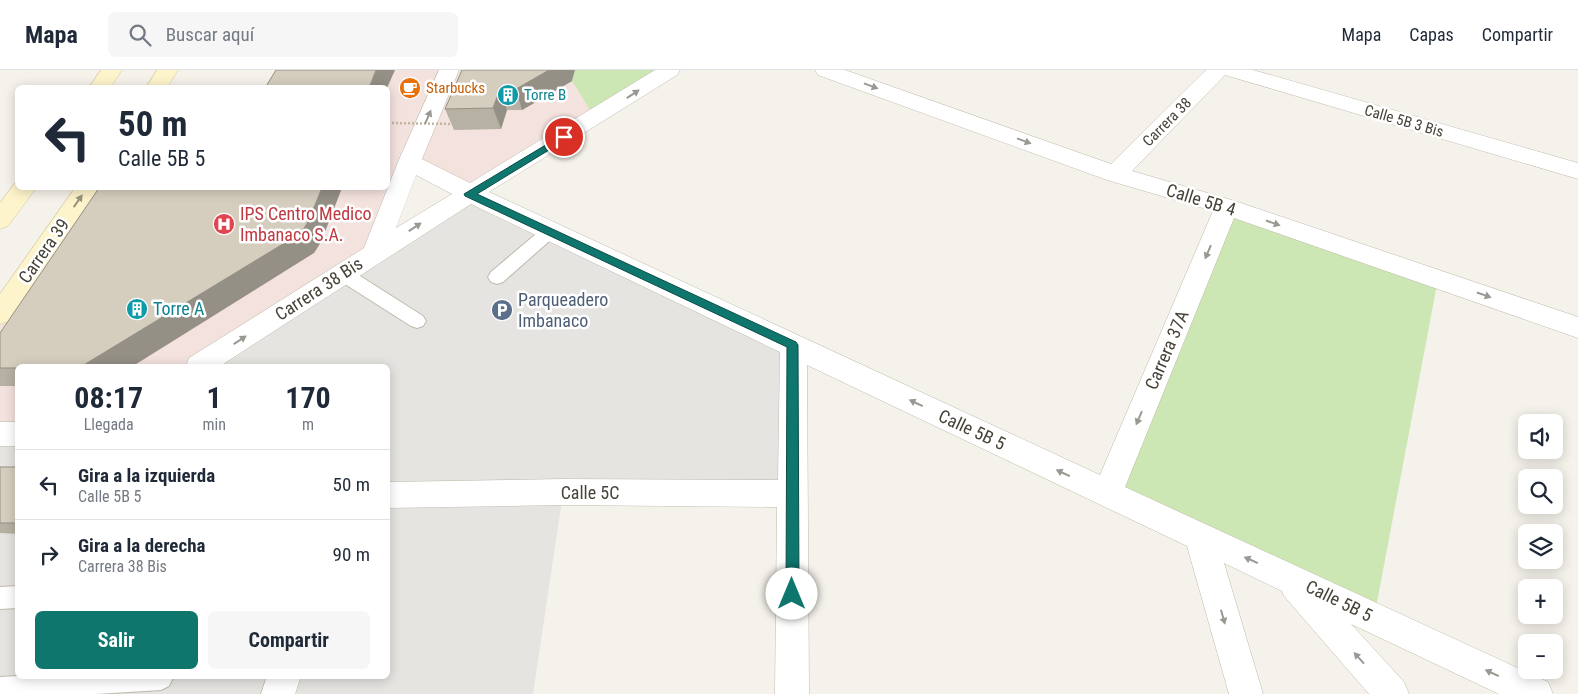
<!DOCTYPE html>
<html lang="es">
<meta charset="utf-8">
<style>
:root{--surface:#fff;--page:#f6f6f7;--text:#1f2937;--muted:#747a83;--line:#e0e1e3;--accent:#0f766e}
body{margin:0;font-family:"Roboto Condensed",sans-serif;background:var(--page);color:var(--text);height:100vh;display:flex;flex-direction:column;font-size:19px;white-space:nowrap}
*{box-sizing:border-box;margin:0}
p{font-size:16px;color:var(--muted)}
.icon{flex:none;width:28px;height:28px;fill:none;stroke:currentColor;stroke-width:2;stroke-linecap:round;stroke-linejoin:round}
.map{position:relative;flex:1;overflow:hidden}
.sheet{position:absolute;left:15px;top:294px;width:375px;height:315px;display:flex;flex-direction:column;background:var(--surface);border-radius:8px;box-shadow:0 2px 12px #0003}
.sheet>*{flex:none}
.hud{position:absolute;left:15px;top:15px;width:375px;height:105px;border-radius:8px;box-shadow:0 2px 12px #0003;background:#fff;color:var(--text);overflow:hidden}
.tools{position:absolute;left:1518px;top:344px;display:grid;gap:10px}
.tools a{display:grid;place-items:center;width:45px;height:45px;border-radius:8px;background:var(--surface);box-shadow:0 2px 12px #0003;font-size:25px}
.pin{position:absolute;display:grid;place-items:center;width:42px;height:42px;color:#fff;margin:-21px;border:2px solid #fff;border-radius:50%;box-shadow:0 1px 5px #0007}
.me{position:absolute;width:55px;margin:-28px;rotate:0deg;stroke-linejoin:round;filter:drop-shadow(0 0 4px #0008)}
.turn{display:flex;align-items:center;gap:18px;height:105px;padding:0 20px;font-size:22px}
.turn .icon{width:65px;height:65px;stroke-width:2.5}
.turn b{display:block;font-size:35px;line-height:42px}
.eta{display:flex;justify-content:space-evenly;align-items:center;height:85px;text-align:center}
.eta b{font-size:30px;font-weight:700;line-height:35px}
.cta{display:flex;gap:10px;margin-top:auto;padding:10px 20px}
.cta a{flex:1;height:58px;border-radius:8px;background:var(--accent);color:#fff;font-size:20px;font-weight:700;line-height:58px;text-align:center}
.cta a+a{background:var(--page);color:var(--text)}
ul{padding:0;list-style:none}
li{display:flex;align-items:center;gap:15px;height:70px;padding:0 20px;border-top:1px solid var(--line)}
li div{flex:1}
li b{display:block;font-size:19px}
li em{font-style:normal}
header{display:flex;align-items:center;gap:30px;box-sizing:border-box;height:70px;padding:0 25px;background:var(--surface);border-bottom:1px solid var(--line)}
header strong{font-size:24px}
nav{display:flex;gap:28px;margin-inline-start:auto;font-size:18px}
.search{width:350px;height:45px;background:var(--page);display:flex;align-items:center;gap:12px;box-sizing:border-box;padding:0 18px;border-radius:8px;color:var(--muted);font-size:19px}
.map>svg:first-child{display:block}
.medical{fill:#f4e2de}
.green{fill:#cce7b4}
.parking{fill:#e6e4e1}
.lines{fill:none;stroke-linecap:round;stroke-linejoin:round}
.service-casing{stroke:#bfbaac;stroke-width:2}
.minor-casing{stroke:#bfbaac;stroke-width:1}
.secondary-casing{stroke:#d2c79b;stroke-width:1}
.service{fill:#fff;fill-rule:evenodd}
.minor{fill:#fff;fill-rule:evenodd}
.secondary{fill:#fdf4cb;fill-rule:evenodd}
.path-bridge{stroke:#c1b79e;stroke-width:2.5;stroke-dasharray:2 2;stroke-linecap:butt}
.wall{fill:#b7b1a4}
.shaded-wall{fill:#959086}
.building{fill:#d5cebf;stroke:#959086}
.oneway{fill:#9a9892}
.oneway2{fill:#99937a}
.route{fill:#0f766e;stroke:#0a4d48}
.labels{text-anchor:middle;stroke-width:5;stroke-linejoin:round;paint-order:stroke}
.far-food-label{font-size:15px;fill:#c56008;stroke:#fff;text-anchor:start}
.far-culture-label{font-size:15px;fill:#0d838f;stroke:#fff;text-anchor:start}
.far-street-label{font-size:15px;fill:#484338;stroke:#fff}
.street-label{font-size:18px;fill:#484338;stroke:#fff}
.health-label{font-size:18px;fill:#be3a42;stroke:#fff;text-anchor:start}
.service-label{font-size:18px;fill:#4e5e75;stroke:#fff;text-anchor:start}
.culture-label{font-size:18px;fill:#0d838f;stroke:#fff;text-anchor:start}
</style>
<header>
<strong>Mapa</strong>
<div class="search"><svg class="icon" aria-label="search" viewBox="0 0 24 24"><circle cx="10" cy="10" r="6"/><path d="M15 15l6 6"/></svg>Buscar aquí</div>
<nav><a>Mapa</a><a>Capas</a><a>Compartir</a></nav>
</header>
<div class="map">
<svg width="1578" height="624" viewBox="0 0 1578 624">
<rect width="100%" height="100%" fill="#f4f2ea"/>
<path class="medical" d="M 301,0 L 575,0 L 572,11 L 595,48 L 469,124 L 409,92 L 374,183 L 199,296 L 18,296 L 17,364 L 0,364 L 0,244 L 87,118 L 388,118 L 388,18 L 290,17 Z"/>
<g class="green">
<path d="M 575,0 L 670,0 L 595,48 L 572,11 Z"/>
<path d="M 1227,137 L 1438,209 L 1374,548 L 1107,423 Z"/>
</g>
<g class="parking">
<path d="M 469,124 L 793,275 L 793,424 L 563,423 L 533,624 L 0,624 L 0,463 L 17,464 L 18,606 L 388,606 L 388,296 L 199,296 Z"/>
<rect x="0" y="364" width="17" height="44"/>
</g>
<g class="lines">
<g class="service-casing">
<g id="service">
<path d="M 549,156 L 555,158 L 557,162 L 555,166 L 503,212 L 497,214 L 491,212 L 488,207 L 491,202 L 543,158 Z"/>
<path d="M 343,197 L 349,199 L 423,246 L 426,251 L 423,256 L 417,258 L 411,256 L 337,209 L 334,204 L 337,199 Z"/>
<path d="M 18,516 L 18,538 L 0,539 L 0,517 Z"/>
<path d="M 18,606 L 172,606 L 173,608 L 169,616 L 161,620 L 96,624 L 0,624 L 0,607 Z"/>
</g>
</g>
<g class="minor-casing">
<g id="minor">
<path d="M 439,0 L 459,0 L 422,89 L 470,113 L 655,0 L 680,0 L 677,5 L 489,122 L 1100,405 L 1213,141 L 1107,110 L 818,5 L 815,0 L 845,0 L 1111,94 L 1206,0 L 1253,0 L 1578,93 L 1578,109 L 1225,5 L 1132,101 L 1235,131 L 1578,247 L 1578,268 L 1234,148 L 1125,417 L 1548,612 L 1553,624 L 1499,624 L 1351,554 L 1404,612 L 1409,624 L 1369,624 L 1284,526 L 1282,521 L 1224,493 L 1263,624 L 1229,624 L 1187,476 L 807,295 L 809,624 L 775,624 L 777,437 L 563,435 L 388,438 L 388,412 L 563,409 L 778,410 L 780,282 L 471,134 L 220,296 L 186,296 L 189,288 L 364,178 L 398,92 ZM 416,105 L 452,124 L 396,158 Z"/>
<rect x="0" y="352" width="18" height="24"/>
<path d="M 267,606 L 301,606 L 295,624 L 261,624 Z"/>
</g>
</g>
<g class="secondary-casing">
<g id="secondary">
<path d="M 101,0 L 122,0 L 110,18 L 89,18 Z"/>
<path d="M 157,0 L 178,0 L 167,18 L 146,18 Z"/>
<path d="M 16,112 L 18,112 L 18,118 L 36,118 L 8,156 L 0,159 L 0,133 Z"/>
<path d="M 75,118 L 99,118 L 9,251 L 0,254 L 0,224 Z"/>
</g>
</g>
<use href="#service" class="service"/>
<use href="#minor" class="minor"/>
<use href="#secondary" class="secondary"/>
<path class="path-bridge" d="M 388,53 L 455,54"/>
</g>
<g class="wall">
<path d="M 462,0 L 572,11 L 522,40 L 507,40 L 501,59 L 454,60 L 445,39 Z"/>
<path d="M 321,172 L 314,183 L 18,296 L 18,316 L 0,316 L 0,263 Z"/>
<path d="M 0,397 L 18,397 L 18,464 L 0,463 Z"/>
</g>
<g class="shaded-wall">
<path d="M 376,0 L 395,0 L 387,18 L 369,18 Z"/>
<path d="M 549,0 L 575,0 L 572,11 L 522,40 L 516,19 Z"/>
<path d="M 500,19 L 507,40 L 501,59 L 493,38 Z"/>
<path d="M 322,118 L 342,118 L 321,172 L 314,183 L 133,296 L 82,296 Z"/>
</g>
<g class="building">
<path d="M 276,0 L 376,0 L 369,18 L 265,18 Z"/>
<path d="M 462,0 L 549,0 L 516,19 L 500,19 L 493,38 L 445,39 Z"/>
<path d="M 99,118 L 322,118 L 308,152 L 301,163 L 82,296 L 18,296 L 18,298 L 0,298 L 0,263 Z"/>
<rect x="0" y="397" width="18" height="56"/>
</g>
<defs><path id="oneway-solid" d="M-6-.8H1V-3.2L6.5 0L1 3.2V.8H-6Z" transform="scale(1.25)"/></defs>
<g class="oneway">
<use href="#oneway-solid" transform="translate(871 16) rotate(20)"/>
<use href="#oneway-solid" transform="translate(633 24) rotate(-33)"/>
<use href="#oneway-solid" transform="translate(428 47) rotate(-67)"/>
<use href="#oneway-solid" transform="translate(1024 71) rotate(20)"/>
<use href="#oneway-solid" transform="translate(1273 153) rotate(19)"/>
<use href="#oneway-solid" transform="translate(415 157) rotate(-33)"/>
<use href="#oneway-solid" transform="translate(1208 182) rotate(113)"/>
<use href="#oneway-solid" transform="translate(1484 225) rotate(19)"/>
<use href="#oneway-solid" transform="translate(240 270) rotate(-33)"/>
<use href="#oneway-solid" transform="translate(916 333) rotate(-155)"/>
<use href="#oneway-solid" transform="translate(1139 348) rotate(113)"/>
<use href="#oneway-solid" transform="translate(1063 403) rotate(-155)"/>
<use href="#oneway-solid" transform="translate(1251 490) rotate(-156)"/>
<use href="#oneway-solid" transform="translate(1223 547) rotate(74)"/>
<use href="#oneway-solid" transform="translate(1359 588) rotate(-132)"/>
<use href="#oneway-solid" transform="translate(1492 603) rotate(-155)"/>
</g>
<use class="oneway2" href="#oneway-solid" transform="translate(78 131) rotate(-55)"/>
<path class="route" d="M 564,64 L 567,65 L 567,69 L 477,124 L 796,272 L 798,275 L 799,524 L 797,529 L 792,531 L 788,529 L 786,524 L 787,277 L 465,126 L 464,124 Z"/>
<defs>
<g id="cafe-disc" transform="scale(1.125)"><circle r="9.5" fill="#e8710a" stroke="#fff"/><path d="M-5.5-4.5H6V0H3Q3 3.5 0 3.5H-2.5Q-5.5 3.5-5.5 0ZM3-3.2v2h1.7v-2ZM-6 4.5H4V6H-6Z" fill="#fff"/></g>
<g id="building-disc" transform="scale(1.125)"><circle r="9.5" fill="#0f9aa8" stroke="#fff"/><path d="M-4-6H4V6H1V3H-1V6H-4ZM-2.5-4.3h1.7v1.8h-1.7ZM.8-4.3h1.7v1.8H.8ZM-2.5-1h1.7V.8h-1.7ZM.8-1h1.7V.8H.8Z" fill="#fff"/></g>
<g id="hospital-disc" transform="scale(1.125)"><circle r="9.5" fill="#e0444e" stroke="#fff"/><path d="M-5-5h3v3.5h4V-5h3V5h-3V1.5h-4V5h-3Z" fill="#fff"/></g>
<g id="parking-disc" transform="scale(1.125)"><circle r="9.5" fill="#5c6f8a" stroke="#fff"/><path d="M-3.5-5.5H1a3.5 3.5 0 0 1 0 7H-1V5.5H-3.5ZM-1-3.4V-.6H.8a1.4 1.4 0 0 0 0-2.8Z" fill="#fff"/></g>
</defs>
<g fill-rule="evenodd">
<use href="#cafe-disc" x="410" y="18"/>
<use href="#building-disc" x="508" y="25"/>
<use href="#hospital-disc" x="224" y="154"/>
<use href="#building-disc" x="137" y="239"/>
<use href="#parking-disc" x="502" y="240"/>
</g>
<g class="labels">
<g class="far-food-label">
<text x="426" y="23">Starbucks</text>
</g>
<g class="far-culture-label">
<text x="524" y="30">Torre B</text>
</g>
<g class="far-street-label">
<text transform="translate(1404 51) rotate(16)" y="5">Calle 5B 3 Bis</text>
<text transform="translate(1167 52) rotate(-45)" y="5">Carrera 38</text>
</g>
<g class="street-label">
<text transform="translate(1201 130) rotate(17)" y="6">Calle 5B 4</text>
<text transform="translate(44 181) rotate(-55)" y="6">Carrera 39</text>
<text transform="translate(319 219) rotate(-33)" y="6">Carrera 38 Bis</text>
<text transform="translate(1167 280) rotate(-67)" y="6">Carrera 37A</text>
<text transform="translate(972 360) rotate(25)" y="6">Calle 5B 5</text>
<text x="590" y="429">Calle 5C</text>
<text transform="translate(1339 531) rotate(26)" y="6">Calle 5B 5</text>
</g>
<g class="health-label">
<text x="240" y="150">IPS Centro Medico<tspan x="240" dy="21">Imbanaco S.A.</tspan></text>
</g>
<g class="service-label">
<text x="518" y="236">Parqueadero<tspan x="518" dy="21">Imbanaco</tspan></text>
</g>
<g class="culture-label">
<text x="153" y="245">Torre A</text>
</g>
</g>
</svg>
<div class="tools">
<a><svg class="icon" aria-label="sound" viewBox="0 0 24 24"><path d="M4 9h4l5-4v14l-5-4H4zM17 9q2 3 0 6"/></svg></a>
<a><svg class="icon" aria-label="search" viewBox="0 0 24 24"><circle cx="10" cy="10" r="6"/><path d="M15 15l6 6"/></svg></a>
<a><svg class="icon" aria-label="layers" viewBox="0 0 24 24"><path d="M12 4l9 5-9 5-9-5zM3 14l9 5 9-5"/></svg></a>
<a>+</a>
<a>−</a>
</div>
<div class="pin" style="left:564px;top:67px;background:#d93025"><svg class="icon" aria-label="arrive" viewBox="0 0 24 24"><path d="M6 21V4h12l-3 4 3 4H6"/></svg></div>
<svg class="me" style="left:792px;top:524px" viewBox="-20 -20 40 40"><circle r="19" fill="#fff"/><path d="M0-13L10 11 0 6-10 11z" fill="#0f766e"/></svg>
<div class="hud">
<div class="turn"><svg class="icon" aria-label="left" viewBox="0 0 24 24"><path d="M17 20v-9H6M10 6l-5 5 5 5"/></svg><div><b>50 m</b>Calle 5B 5</div></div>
</div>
<section class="sheet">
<div class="eta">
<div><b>08:17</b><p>Llegada</p></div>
<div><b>1</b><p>min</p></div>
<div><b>170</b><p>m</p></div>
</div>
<ul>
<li><svg class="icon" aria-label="left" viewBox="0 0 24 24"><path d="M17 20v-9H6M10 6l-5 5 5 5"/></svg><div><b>Gira a la izquierda</b><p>Calle 5B 5</p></div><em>50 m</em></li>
<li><svg class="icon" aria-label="right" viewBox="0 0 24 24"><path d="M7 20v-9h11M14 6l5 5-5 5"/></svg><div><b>Gira a la derecha</b><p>Carrera 38 Bis</p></div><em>90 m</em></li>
</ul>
<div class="cta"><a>Salir</a><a>Compartir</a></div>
</section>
</div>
